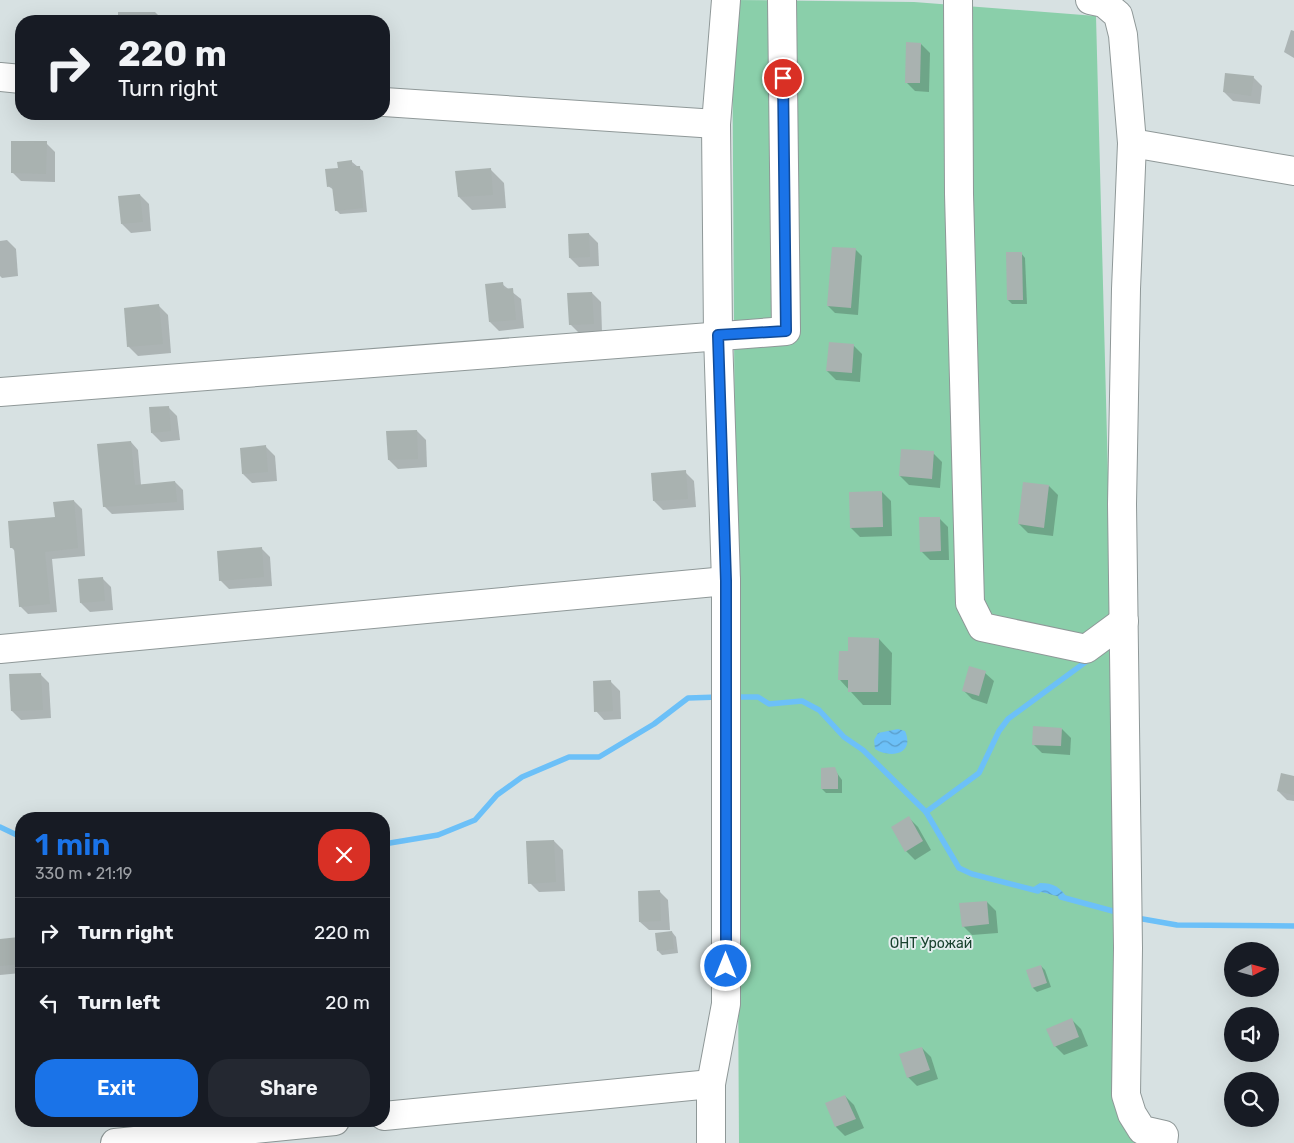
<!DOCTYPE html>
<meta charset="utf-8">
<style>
:root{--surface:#171b24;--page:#242831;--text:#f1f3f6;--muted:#9ea1a6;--line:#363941;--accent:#1a73e8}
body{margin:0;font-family:Rubik,sans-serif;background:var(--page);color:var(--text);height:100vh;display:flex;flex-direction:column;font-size:19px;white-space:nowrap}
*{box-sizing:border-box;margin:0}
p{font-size:16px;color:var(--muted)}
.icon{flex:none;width:28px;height:28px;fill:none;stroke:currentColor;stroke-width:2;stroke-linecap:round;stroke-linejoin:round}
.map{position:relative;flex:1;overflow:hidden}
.sheet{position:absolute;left:15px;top:812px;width:375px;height:315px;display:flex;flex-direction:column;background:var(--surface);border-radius:20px;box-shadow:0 5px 20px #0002}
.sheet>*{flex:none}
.guide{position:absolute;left:15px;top:15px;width:375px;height:105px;border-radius:20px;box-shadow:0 5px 20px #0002;background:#171b24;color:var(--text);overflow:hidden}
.needle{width:32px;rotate:84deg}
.fabs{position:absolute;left:1224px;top:942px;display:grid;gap:10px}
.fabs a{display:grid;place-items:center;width:55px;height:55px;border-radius:50%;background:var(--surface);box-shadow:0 5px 20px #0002;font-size:25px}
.pin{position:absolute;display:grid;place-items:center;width:42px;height:42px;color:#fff;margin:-21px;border:2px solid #fff;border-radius:50%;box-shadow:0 1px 5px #0007}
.me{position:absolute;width:55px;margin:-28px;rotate:0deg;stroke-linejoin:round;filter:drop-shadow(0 0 4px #0008)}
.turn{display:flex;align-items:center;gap:18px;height:105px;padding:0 20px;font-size:22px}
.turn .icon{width:65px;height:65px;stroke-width:2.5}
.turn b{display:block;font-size:35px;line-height:42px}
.round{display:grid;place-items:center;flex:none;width:52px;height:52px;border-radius:20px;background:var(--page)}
.head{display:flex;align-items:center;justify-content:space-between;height:85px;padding:0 20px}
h1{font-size:30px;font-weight:600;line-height:38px;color:var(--accent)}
.primary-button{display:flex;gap:10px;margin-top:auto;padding:10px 20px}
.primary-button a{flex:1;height:58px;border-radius:20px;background:var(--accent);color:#fff;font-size:20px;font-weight:600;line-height:58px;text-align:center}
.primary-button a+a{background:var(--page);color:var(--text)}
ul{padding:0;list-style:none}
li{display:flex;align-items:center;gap:15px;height:70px;padding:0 20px;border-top:1px solid var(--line)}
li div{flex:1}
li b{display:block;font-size:19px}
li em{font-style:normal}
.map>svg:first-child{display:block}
.garden{fill:#8acfaa}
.water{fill:url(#water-waves)}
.shadow{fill:#0003}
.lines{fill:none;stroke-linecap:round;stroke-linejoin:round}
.stream{stroke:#6cc0f8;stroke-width:5.5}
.building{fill:#a9b2b0}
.minor-casing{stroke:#8f9898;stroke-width:30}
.minor{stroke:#fff;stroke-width:28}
.route-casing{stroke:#114b97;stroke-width:12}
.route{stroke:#1a73e8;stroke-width:9}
.labels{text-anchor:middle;stroke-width:4;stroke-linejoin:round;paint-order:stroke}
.park-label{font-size:14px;fill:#19422e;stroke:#e4eeef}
</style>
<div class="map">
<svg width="1294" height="1143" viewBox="0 0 1294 1143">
<defs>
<pattern id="water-waves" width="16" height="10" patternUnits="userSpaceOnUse" patternTransform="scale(1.25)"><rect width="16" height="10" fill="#6cc0f8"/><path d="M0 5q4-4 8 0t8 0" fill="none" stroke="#599cc9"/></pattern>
</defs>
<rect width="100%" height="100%" fill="#d7e1e2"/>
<path class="garden" d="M 732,0 L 914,2 L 1096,16 L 1117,821 L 1137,1143 L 739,1143 Z"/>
<g class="water">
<path d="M 898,729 L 905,731 C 915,754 891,759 875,749 L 874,740 L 878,733 Z"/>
<path d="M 1040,883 C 1054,883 1060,887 1068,899 L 1030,889 Z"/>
</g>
<g class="shadow">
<path d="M 118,12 L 155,12 L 164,21 L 118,21 Z"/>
<path d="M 1291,30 L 1294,31 L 1294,58 L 1284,52 Z"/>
<path d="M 921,44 L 930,53 L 929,92 L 915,91 L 906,82 Z"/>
<path d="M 1253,77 L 1262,86 L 1260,104 L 1233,101 L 1224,92 Z"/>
<path d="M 46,143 L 55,152 L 55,182 L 21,181 L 12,172 Z"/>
<path d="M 352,162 L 363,171 L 367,212 L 340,214 L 336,210 L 334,190 L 328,186 L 339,169 Z"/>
<path d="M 490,169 L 504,183 L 506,208 L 472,210 L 459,197 Z"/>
<path d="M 140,195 L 149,204 L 151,231 L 131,233 L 122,224 Z"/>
<path d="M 589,234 L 598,243 L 599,266 L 579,267 L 570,258 Z"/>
<path d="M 7,240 L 16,249 L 18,276 L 2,278 L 0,276 L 0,241 Z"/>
<path d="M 855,249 L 862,256 L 858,315 L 835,313 L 828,306 Z"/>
<path d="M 1021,253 L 1025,258 L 1027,304 L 1012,304 L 1008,300 Z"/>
<path d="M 502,284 L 521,299 L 524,328 L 499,331 L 490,322 Z"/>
<path d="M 592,293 L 601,302 L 602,332 L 579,333 L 570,324 Z"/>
<path d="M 159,306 L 168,315 L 171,353 L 138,356 L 129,347 L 125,309 Z"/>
<path d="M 853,345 L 862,354 L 860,382 L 836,380 L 827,371 Z"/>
<path d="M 168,407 L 177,416 L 180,440 L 161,442 L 152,433 Z"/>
<path d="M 417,431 L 426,440 L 427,467 L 398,469 L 389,460 Z"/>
<path d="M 131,442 L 138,450 L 141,485 L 175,482 L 183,490 L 184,510 L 112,514 L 104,506 Z"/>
<path d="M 266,447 L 275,456 L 277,481 L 252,483 L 243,474 Z"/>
<path d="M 933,453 L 942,462 L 940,488 L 909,485 L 900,476 Z"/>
<path d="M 685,472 L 694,481 L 696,507 L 663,510 L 654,501 Z"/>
<path d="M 1049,486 L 1058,495 L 1053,536 L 1028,533 L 1019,524 Z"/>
<path d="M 882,492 L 891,501 L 892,536 L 860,537 L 851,528 Z"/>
<path d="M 74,501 L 82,509 L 85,556 L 52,559 L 57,612 L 28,614 L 20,606 L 15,551 L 12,548 L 56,519 Z"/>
<path d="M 939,518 L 948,527 L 949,560 L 930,560 L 921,551 Z"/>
<path d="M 261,548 L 270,557 L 272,586 L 229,589 L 220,580 Z"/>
<path d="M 102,578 L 111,587 L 113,610 L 90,612 L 81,603 Z"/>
<path d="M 879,639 L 892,653 L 891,705 L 863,705 L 840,680 L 850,652 Z"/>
<path d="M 985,673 L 994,681 L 987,704 L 972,699 L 963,690 Z"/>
<path d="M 40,674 L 49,683 L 51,718 L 21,720 L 12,711 Z"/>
<path d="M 611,682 L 620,691 L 621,719 L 604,720 L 596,711 Z"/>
<path d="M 1062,729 L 1071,738 L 1070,755 L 1042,753 L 1033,744 Z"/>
<path d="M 834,769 L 842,780 L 842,793 L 826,793 L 822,789 Z"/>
<path d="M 1294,778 L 1294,801 L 1287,800 L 1278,791 Z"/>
<path d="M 909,818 L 918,827 L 931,850 L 915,860 L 906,851 Z"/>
<path d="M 554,841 L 563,850 L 565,891 L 539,892 L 530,883 Z"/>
<path d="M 659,891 L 668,900 L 670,930 L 649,930 L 640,922 Z"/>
<path d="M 987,902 L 996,911 L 998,933 L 972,935 L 963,926 Z"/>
<path d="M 672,932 L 676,937 L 678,953 L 662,955 L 658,951 Z"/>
<path d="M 18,939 L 21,942 L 21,973 L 0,975 L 0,940 Z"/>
<path d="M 1041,966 L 1045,970 L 1051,987 L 1037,992 L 1033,988 L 1027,971 Z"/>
<path d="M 1072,1020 L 1081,1029 L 1088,1046 L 1064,1055 L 1055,1046 Z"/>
<path d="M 922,1048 L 931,1057 L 938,1079 L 917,1086 L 908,1077 Z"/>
<path d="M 845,1096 L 854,1105 L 864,1128 L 845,1136 L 836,1127 L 827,1104 Z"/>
</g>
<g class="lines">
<g class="stream">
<path d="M 733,697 L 758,697 L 769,704 L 802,701 L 819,710 L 844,737 L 863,750 L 926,812 L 959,868 L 972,874 L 1038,891"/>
<path d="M 926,812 L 979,773 L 999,731 L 1008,719 L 1091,658"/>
<path d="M 0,827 L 21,837"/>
<path d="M 384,844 L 438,835 L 475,820 L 497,795 L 522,777 L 569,757 L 599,757 L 654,724 L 688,698 L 719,697"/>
<path d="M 1061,897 L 1120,913"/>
<path d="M 1137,918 L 1177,925 L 1294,926"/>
</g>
</g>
<g class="building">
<path d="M 906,42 L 921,43 L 920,83 L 905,83 Z"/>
<path d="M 1225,73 L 1254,76 L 1251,96 L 1223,92 Z"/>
<path d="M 11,141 L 47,141 L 46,174 L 11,173 Z"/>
<path d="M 352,160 L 352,166 L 360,166 L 363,208 L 335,211 L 332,186 L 327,187 L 325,169 L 338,168 L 337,162 Z"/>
<path d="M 491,168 L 493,195 L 458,197 L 455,171 Z"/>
<path d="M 140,194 L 143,222 L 121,224 L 118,196 Z"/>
<path d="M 589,233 L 590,257 L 569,258 L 568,234 Z"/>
<path d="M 832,247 L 856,248 L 851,308 L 827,306 Z"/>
<path d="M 1006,252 L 1022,252 L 1023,300 L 1007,300 Z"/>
<path d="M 503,282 L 504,289 L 513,288 L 516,320 L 489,322 L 485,284 Z"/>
<path d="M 592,292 L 594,324 L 569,325 L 567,293 Z"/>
<path d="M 159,304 L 163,344 L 127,347 L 124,308 Z"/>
<path d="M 829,342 L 854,344 L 852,373 L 826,371 Z"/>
<path d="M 169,406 L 171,431 L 151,433 L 149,407 Z"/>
<path d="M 417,430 L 418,459 L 388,460 L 386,431 Z"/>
<path d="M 131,441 L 135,485 L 175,481 L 177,502 L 103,507 L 97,444 Z"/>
<path d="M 266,445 L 268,472 L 242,474 L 240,448 Z"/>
<path d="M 901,449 L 934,451 L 932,479 L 899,476 Z"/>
<path d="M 686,470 L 688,499 L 653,501 L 651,473 Z"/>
<path d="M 1023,482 L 1049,485 L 1044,528 L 1018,524 Z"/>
<path d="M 882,491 L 883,527 L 850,528 L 849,492 Z"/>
<path d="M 74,500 L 78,548 L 45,552 L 50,604 L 19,607 L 14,548 L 10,548 L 8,521 L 55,517 L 53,502 Z"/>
<path d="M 919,517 L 940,517 L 941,551 L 920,552 Z"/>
<path d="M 262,547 L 264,577 L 219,581 L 217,551 Z"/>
<path d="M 103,577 L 105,601 L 80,603 L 78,579 Z"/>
<path d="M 848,637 L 879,638 L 878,692 L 848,692 L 848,680 L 838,680 L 839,651 L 848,651 Z"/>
<path d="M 969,666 L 986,671 L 979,696 L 962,691 Z"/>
<path d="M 41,673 L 43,710 L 11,711 L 9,674 Z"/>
<path d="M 611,680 L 613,711 L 594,712 L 593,681 Z"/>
<path d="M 1033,726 L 1062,728 L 1061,746 L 1032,745 Z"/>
<path d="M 835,767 L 838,775 L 838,789 L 821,789 L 821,768 Z"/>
<path d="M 1281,773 L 1294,776 L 1294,795 L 1277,791 Z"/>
<path d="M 909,816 L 923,841 L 905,852 L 891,827 Z"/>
<path d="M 554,840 L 556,882 L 528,884 L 526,841 Z"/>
<path d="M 660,890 L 661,921 L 639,922 L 638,891 Z"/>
<path d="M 987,901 L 989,924 L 962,927 L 959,903 Z"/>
<path d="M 672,931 L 674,949 L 657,951 L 655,933 Z"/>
<path d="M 19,937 L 21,964 L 0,966 L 0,939 Z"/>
<path d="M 1041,965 L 1047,983 L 1032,988 L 1026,970 Z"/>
<path d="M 1072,1018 L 1079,1037 L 1054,1047 L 1046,1029 Z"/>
<path d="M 922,1047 L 930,1070 L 907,1078 L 899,1054 Z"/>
<path d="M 845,1095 L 856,1119 L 835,1127 L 825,1103 Z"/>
</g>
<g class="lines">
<g class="minor-casing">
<g id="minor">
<path d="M 958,0 L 959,194 L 970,603 L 982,627 L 1086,649 L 1124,621"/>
<path d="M 1090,0 L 1104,3 L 1118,15 L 1123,35 L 1132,143 L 1126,289 L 1122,504 L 1128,948 L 1126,1095 L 1132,1114 L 1142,1130 L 1164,1135 L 1163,1143"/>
<path d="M 0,77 L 21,79"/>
<path d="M 384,102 L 716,124"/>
<path d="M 1132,143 L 1294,171"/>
<path d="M 0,392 L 786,331 L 782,0"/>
<path d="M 0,649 L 726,581"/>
<path d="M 384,1116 L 711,1084"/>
<path d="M 115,1143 L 335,1121"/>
<path d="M 711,1143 L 711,1084 L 726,1004 L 726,581 L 718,335 L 716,124 L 726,0"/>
</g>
</g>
<use href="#minor" class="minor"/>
</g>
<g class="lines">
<g class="route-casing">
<path id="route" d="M 726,966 L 726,581 L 718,335 L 786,331 L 783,78"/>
</g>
<use href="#route" class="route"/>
</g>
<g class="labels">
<g class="park-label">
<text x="931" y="948">ОНТ Урожай</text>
</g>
</g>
</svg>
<div class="fabs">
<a><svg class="needle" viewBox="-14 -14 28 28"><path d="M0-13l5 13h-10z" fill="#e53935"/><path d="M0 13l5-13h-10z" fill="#9ea1a6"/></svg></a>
<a><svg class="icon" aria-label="sound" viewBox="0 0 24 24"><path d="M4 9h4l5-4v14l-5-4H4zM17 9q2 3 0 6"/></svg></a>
<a><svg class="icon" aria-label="search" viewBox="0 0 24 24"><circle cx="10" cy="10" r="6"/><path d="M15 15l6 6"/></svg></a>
</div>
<div class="pin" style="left:783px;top:78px;background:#d93025"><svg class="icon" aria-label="arrive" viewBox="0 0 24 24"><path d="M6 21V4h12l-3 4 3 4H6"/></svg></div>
<svg class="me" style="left:726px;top:966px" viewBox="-20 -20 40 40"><circle r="17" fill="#1a73e8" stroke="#fff" stroke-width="3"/><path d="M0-11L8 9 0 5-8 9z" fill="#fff"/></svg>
<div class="guide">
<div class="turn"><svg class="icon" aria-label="right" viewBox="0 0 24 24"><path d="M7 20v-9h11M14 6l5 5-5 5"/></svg><div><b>220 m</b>Turn right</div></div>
</div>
<section class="sheet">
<div class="head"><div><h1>1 min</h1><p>330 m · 21:19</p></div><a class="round" style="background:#d93025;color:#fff"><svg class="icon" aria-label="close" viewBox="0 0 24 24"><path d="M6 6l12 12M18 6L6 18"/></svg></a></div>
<ul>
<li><svg class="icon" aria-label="right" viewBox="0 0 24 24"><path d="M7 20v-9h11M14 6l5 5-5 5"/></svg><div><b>Turn right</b></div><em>220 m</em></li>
<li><svg class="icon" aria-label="left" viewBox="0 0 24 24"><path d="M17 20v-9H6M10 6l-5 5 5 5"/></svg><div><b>Turn left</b></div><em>20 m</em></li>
</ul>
<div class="primary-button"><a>Exit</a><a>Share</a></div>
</section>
</div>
